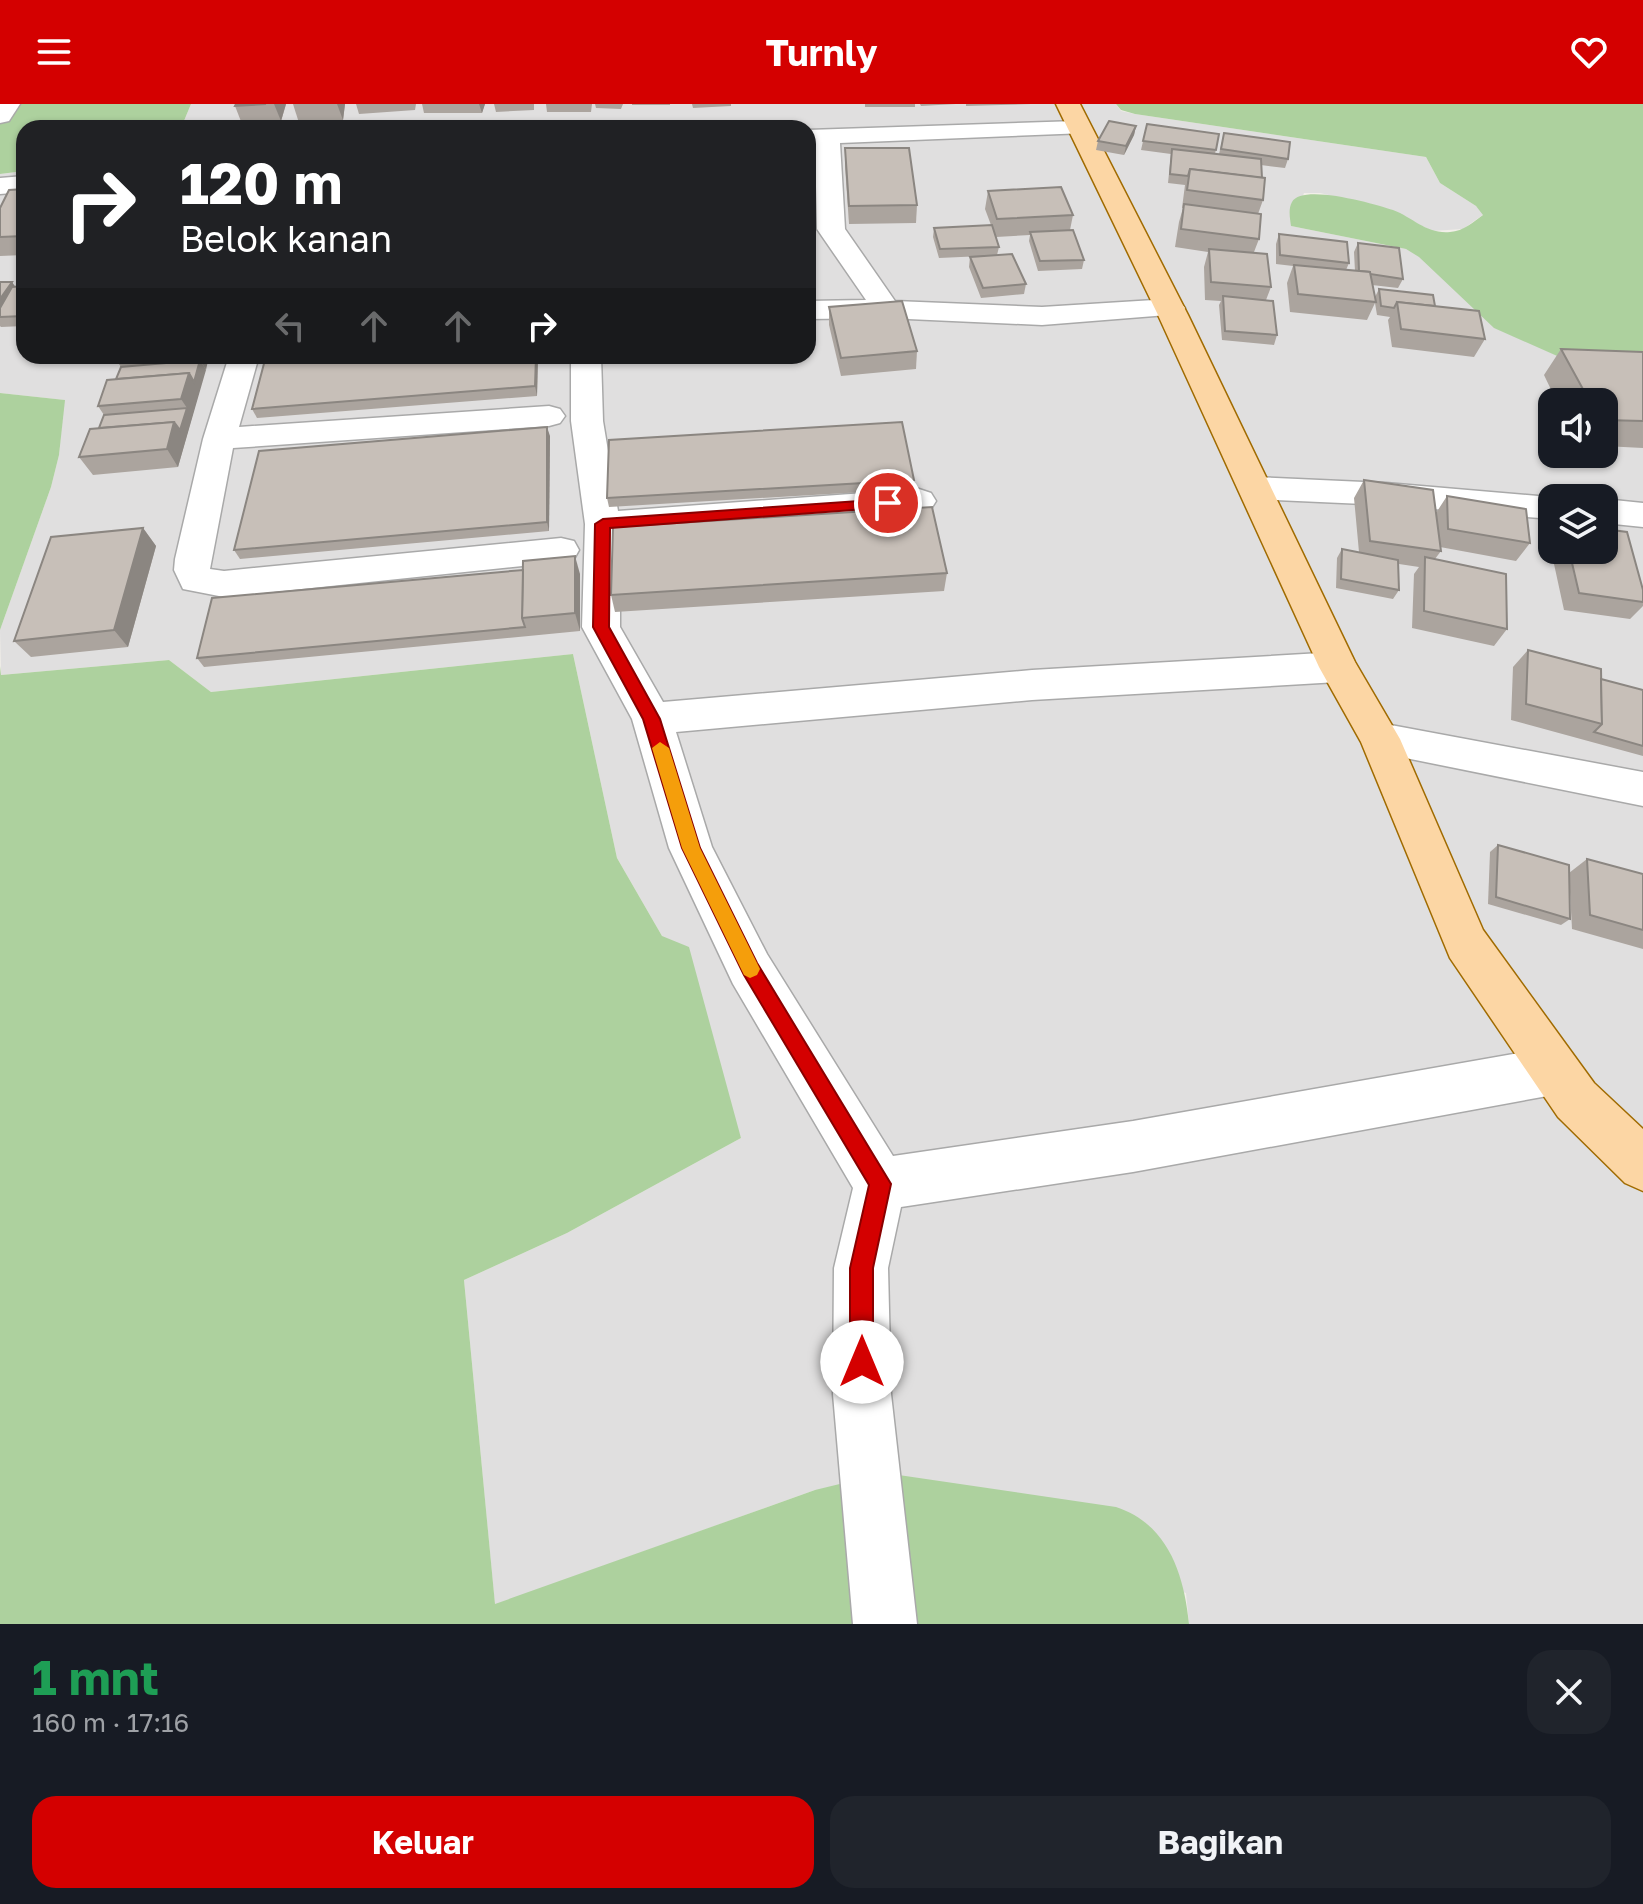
<!DOCTYPE html>
<html lang="id">
<meta charset="utf-8">
<style>
:root{--surface:#171b24;--page:#20242c;--text:#f1f3f6;--muted:#9ea1a6;--accent:#d40000}
body{margin:0;font-family:"Golos Text",sans-serif;background:var(--page);color:var(--text);height:100vh;display:flex;flex-direction:column;font-size:30px;white-space:nowrap}
*{box-sizing:border-box;margin:0}
p{font-size:26px;color:var(--muted)}
.icon{flex:none;width:44px;height:44px;fill:none;stroke:currentColor;stroke-width:2;stroke-linecap:round;stroke-linejoin:round}
.map{position:relative;height:1520px;overflow:hidden}
.sheet{display:flex;flex-direction:column;background:var(--surface);flex:1}
.sheet>*{flex:none}
.hud{position:absolute;left:16px;top:16px;width:800px;height:244px;border-radius:24px;box-shadow:0 2px 6px #0004;background:#202124;color:#fff;overflow:hidden}
.buttons{position:absolute;left:1538px;top:284px;display:grid;gap:16px}
.buttons a{display:grid;place-items:center;width:80px;height:80px;border-radius:16px;background:var(--surface);box-shadow:0 2px 6px #0004;font-size:40px}
.pin{position:absolute;display:grid;place-items:center;width:68px;height:68px;color:#fff;margin:-34px;border:4px solid #fff;border-radius:50%;box-shadow:0 2px 8px #0007}
.me{position:absolute;width:88px;margin:-44px;rotate:0deg;stroke-linejoin:round;filter:drop-shadow(0 0 6px #0008)}
.turn{display:flex;align-items:center;gap:28px;height:168px;padding:0 32px;font-size:36px}
.turn .icon{width:104px;height:104px;stroke-width:2.5}
.turn b{display:block;font-size:56px;line-height:68px}
.lanes{display:flex;align-items:center;height:76px;padding:0 32px;background:#0003;justify-content:center;gap:40px;direction:ltr}
.lanes .off{opacity:.35}
.round{display:grid;place-items:center;flex:none;width:84px;height:84px;border-radius:24px;background:var(--page)}
.overview{display:flex;align-items:center;justify-content:space-between;height:136px;padding:0 32px}
h1{font-size:48px;font-weight:700;line-height:60px;color:#1e9e55}
.action{display:flex;gap:16px;margin-top:auto;padding:16px 32px}
.action a{flex:1;height:92px;border-radius:24px;background:var(--accent);color:#fff;font-size:32px;font-weight:700;line-height:92px;text-align:center}
.action a+a{background:var(--page);color:var(--text)}
header{display:flex;justify-content:space-between;align-items:center;height:104px;padding:0 32px;background:var(--accent);color:#fff;font-size:36px;font-weight:700}
.map>svg:first-child{display:block}
.residential{fill:#e0dfdf;fill-rule:evenodd}
.forest{fill:#add19e}
.lines{fill:none;stroke-linecap:round;stroke-linejoin:round}
.minor-casing{stroke:#a9a9a9;stroke-width:3}
.major-casing{stroke:#a06b00;stroke-width:3}
.minor{fill:#fff;fill-rule:evenodd}
.major{fill:#fcd6a4;fill-rule:evenodd}
.wall{fill:#aba49e}
.shaded-wall{fill:#8b8681}
.building{fill:#c7bfb8;stroke:#8b8681;stroke-width:2}
.route{fill:#d40000;stroke:#8a0000;stroke-width:2}
.slow{fill:#f59e0b}
</style>
<header><svg class="icon" aria-label="menu" viewBox="0 0 24 24"><path d="M4 6h16M4 12h16M4 18h16"/></svg>Turnly<svg class="icon" aria-label="heart" viewBox="0 0 24 24"><path d="M12 20l-8-8c-3-5 5-10 8-4 3-6 11-1 8 4z"/></svg></header>
<div class="map">
<svg width="1643" height="1520" viewBox="0 0 1643 1520">
<rect width="100%" height="100%" fill="#f2efe9"/>
<path class="residential" d="M 191,0 L 1116,0 L 1121,7 L 1135,10 L 1426,53 L 1440,79 L 1476,102 L 1484,110 L 1463,125 L 1432,127 L 1391,106 L 1320,89 L 1304,89 L 1291,122 L 1406,145 L 1643,260 L 1643,1520 L 1189,1520 L 1186,1489 L 815,1386 L 495,1501 L 464,1176 L 567,1129 L 741,1034 L 662,832 L 617,754 L 573,550 L 211,588 L 169,556 L 1,571 L 0,526 L 51,383 L 59,351 L 64,296 L 0,289 L 0,70 L 24,67 L 24,252 L 808,252 L 808,24 L 181,24 ZM 1552,298 L 1604,298 L 1604,350 L 1552,350 ZM 1552,394 L 1604,394 L 1604,446 L 1552,446 Z"/>
<g class="forest">
<path d="M 0,0 L 191,0 L 181,24 L 24,24 L 24,67 L 0,70 Z"/>
<path d="M 1116,0 L 1643,0 L 1643,260 L 1564,255 L 1494,224 L 1419,153 L 1406,145 L 1291,122 C 1290,114 1288,105 1292,98 C 1302,79 1375,100 1393,106 C 1414,114 1426,130 1450,128 C 1464,127 1473,118 1483,111 L 1476,102 L 1440,79 L 1426,53 L 1135,10 L 1121,6 Z"/>
<path d="M 0,289 L 65,296 L 59,351 L 51,383 L 0,526 Z"/>
<path d="M 573,550 L 617,754 L 662,832 L 689,843 L 741,1034 L 567,1129 L 464,1176 L 495,1500 L 815,1386 L 885,1369 L 1116,1403 C 1168,1420 1184,1470 1189,1520 L 0,1520 L 0,562 L 1,571 L 169,556 L 211,588 Z"/>
</g>
<g class="lines">
<g class="minor-casing">
<g id="minor">
<path d="M 0,0 L 20,0 L 9,17 L 0,19 Z"/>
<path d="M 1077,17 L 1086,19 L 1089,24 L 1086,29 L 840,39 L 845,125 L 895,197 L 1042,203 L 1170,195 L 1180,198 L 1185,204 L 1180,210 L 1042,221 L 886,214 L 808,215 L 808,197 L 866,196 L 817,125 L 815,40 L 808,40 L 808,26 Z"/>
<path d="M 24,72 L 24,88 L 0,90 L 0,74 Z"/>
<path d="M 229,252 L 259,252 L 239,323 L 549,302 L 560,305 L 565,312 L 560,319 L 549,322 L 233,344 L 210,465 L 224,467 L 561,434 L 574,437 L 579,446 L 574,455 L 561,458 L 224,493 L 183,485 L 174,466 L 175,455 L 203,335 Z"/>
<path d="M 571,252 L 601,252 L 603,317 L 618,407 L 919,385 L 931,389 L 936,397 L 931,405 L 919,409 L 620,431 L 620,523 L 663,598 L 1032,566 L 1338,548 L 1352,553 L 1357,563 L 1352,573 L 1338,578 L 1032,596 L 676,628 L 712,743 L 767,850 L 893,1052 L 1133,1017 L 1553,943 L 1570,950 L 1578,967 L 1570,984 L 1553,991 L 1133,1068 L 901,1103 L 888,1164 L 891,1290 L 917,1520 L 853,1520 L 833,1290 L 834,1164 L 853,1084 L 733,880 L 669,744 L 632,615 L 582,523 L 585,420 L 571,317 Z"/>
<path d="M 1255,373 L 1386,379 L 1561,394 L 1552,394 L 1552,415 L 1386,401 L 1255,395 L 1243,392 L 1238,384 L 1243,376 Z"/>
<path d="M 1604,395 L 1643,399 L 1643,423 L 1604,419 Z"/>
<path d="M 1380,619 L 1643,668 L 1643,702 L 1366,646 L 1360,635 L 1366,624 Z"/>
</g>
</g>
<g class="major-casing">
<path id="major" d="M 1056,0 L 1080,0 L 1188,211 L 1355,558 L 1400,635 L 1483,826 L 1594,979 L 1643,1025 L 1643,1087 L 1625,1079 L 1558,1013 L 1450,854 L 1361,638 L 1319,563 L 1158,211 Z"/>
</g>
<use href="#minor" class="minor"/>
<use href="#major" class="major"/>
</g>
<g class="wall">
<path d="M 236,0 L 286,0 L 281,17 L 242,20 L 235,2 Z"/>
<path d="M 293,0 L 345,0 L 343,16 L 299,19 Z"/>
<path d="M 356,0 L 416,0 L 415,6 L 359,10 Z"/>
<path d="M 422,0 L 485,0 L 482,9 L 424,9 Z"/>
<path d="M 494,0 L 534,0 L 534,6 L 496,8 Z"/>
<path d="M 546,0 L 592,0 L 591,8 L 547,8 Z"/>
<path d="M 595,0 L 623,0 L 621,5 L 596,4 Z"/>
<rect x="632" y="0" width="38" height="1"/>
<path d="M 692,0 L 731,0 L 731,2 L 693,4 Z"/>
<rect x="865" y="0" width="50" height="3"/>
<path d="M 920,0 L 956,0 L 921,2 Z"/>
<path d="M 966,0 L 1031,0 L 966,2 Z"/>
<path d="M 1147,20 L 1219,30 L 1215,50 L 1219,50 L 1224,29 L 1288,55 L 1285,64 L 1261,61 L 1263,96 L 1258,110 L 1259,135 L 1254,148 L 1271,183 L 1266,196 L 1277,231 L 1274,241 L 1222,236 L 1219,201 L 1221,197 L 1205,196 L 1204,163 L 1208,148 L 1175,143 L 1179,118 L 1183,104 L 1182,104 L 1185,81 L 1168,79 L 1171,50 L 1141,46 Z"/>
<path d="M 1136,22 L 1134,31 L 1124,51 L 1096,46 L 1098,37 Z"/>
<path d="M 845,44 L 917,101 L 916,119 L 849,120 L 845,62 Z"/>
<path d="M 24,85 L 24,151 L 0,152 L 0,104 Z"/>
<path d="M 988,87 L 1073,111 L 1070,126 L 1084,156 L 1082,165 L 1038,167 L 1029,137 L 1030,131 L 996,133 L 999,143 L 997,151 L 1026,180 L 1024,190 L 981,194 L 969,163 L 970,153 L 983,152 L 939,154 L 933,133 L 934,124 L 991,121 L 985,105 Z"/>
<path d="M 1279,130 L 1349,159 L 1346,166 L 1355,167 L 1354,148 L 1358,139 L 1403,175 L 1398,184 L 1372,181 L 1375,193 L 1379,185 L 1435,202 L 1485,235 L 1474,253 L 1392,243 L 1388,216 L 1390,213 L 1377,211 L 1375,199 L 1367,216 L 1290,208 L 1287,179 L 1293,162 L 1276,160 L 1276,140 Z"/>
<path d="M 0,178 L 12,178 L 15,183 L 24,182 L 24,222 L 1,223 L 0,222 Z"/>
<path d="M 829,203 L 917,247 L 916,265 L 841,272 L 829,221 Z"/>
<path d="M 1561,245 L 1643,248 L 1643,344 L 1604,342 L 1604,298 L 1557,298 L 1544,271 Z"/>
<path d="M 116,252 L 209,252 L 178,363 L 93,371 L 79,353 L 99,324 L 104,311 L 98,302 L 116,275 L 121,263 L 115,254 Z"/>
<path d="M 266,252 L 538,252 L 537,292 L 257,314 L 252,305 Z"/>
<path d="M 550,332 L 549,427 L 240,455 L 234,446 Z"/>
<path d="M 914,376 L 913,385 L 609,403 L 607,394 Z"/>
<path d="M 1364,376 L 1436,409 L 1447,392 L 1530,439 L 1516,457 L 1440,443 L 1441,447 L 1435,455 L 1507,525 L 1494,542 L 1412,524 L 1414,470 L 1419,463 L 1399,460 L 1399,486 L 1393,495 L 1336,484 L 1337,454 L 1342,445 L 1359,448 L 1354,394 Z"/>
<path d="M 143,424 L 156,442 L 128,543 L 31,553 L 14,537 Z"/>
<path d="M 1552,434 L 1552,446 L 1604,446 L 1643,486 L 1643,502 L 1630,515 L 1564,506 L 1549,437 Z"/>
<path d="M 947,469 L 944,487 L 615,508 L 611,491 Z"/>
<path d="M 580,470 L 580,527 L 204,563 L 197,554 Z"/>
<path d="M 1528,546 L 1601,575 L 1643,586 L 1643,652 L 1511,616 L 1513,563 Z"/>
<path d="M 1498,741 L 1570,815 L 1561,821 L 1488,800 L 1490,748 Z"/>
<path d="M 1587,755 L 1643,770 L 1643,845 L 1572,825 L 1569,769 Z"/>
</g>
<g class="shaded-wall">
<path d="M 274,0 L 286,0 L 281,17 Z"/>
<path d="M 337,0 L 345,0 L 343,16 Z"/>
<path d="M 479,0 L 485,0 L 482,9 Z"/>
<path d="M 1136,22 L 1134,31 L 1124,51 L 1126,42 Z"/>
<path d="M 12,178 L 18,187 L 0,214 L 0,195 Z"/>
<path d="M 198,252 L 209,252 L 206,266 Z"/>
<path d="M 536,252 L 538,252 L 537,292 L 535,282 Z"/>
<path d="M 200,256 L 206,266 L 178,363 L 167,345 L 174,318 L 187,304 L 181,295 L 189,269 Z"/>
<path d="M 547,323 L 550,332 L 549,427 L 547,418 Z"/>
<path d="M 143,424 L 156,442 L 128,543 L 114,526 Z"/>
<path d="M 575,452 L 580,470 L 580,527 L 575,509 Z"/>
</g>
<g class="building">
<path d="M 236,0 L 266,0 L 235,2 Z"/>
<path d="M 1109,17 L 1136,22 L 1126,42 L 1098,37 Z"/>
<path d="M 1147,20 L 1219,30 L 1216,46 L 1143,37 Z"/>
<path d="M 1224,29 L 1290,38 L 1288,55 L 1221,45 Z"/>
<path d="M 845,44 L 909,44 L 917,101 L 849,102 Z"/>
<path d="M 1172,45 L 1261,55 L 1262,74 L 1190,65 L 1188,72 L 1170,70 Z"/>
<path d="M 1190,65 L 1265,74 L 1263,96 L 1187,86 Z"/>
<path d="M 1061,83 L 1073,111 L 997,115 L 988,87 Z"/>
<path d="M 24,85 L 24,132 L 0,133 L 0,104 L 9,86 Z"/>
<path d="M 1184,100 L 1261,110 L 1259,135 L 1181,125 Z"/>
<path d="M 992,121 L 999,143 L 940,145 L 934,124 Z"/>
<path d="M 1073,126 L 1084,156 L 1040,157 L 1030,128 Z"/>
<path d="M 1279,130 L 1347,138 L 1349,159 L 1280,151 Z"/>
<path d="M 1358,139 L 1399,144 L 1403,175 L 1370,170 L 1370,168 L 1359,167 Z"/>
<path d="M 1209,145 L 1267,150 L 1271,183 L 1211,178 Z"/>
<path d="M 1012,150 L 1026,180 L 983,184 L 970,153 Z"/>
<path d="M 1294,161 L 1370,168 L 1376,198 L 1298,190 Z"/>
<path d="M 0,178 L 12,178 L 0,195 Z"/>
<path d="M 24,182 L 24,212 L 0,213 L 0,204 L 12,183 Z"/>
<path d="M 1379,185 L 1433,191 L 1435,202 L 1397,198 L 1394,204 L 1381,202 Z"/>
<path d="M 1223,192 L 1273,197 L 1277,231 L 1225,227 Z"/>
<path d="M 902,197 L 917,247 L 841,254 L 829,203 Z"/>
<path d="M 1397,198 L 1479,207 L 1485,235 L 1401,225 Z"/>
<path d="M 1561,245 L 1643,248 L 1643,317 L 1604,316 L 1604,298 L 1590,298 Z"/>
<path d="M 116,252 L 139,252 L 115,254 Z"/>
<path d="M 266,252 L 536,252 L 535,282 L 252,305 Z"/>
<path d="M 200,256 L 194,278 L 189,269 L 116,275 L 121,263 Z"/>
<path d="M 189,269 L 181,295 L 98,302 L 107,276 Z"/>
<path d="M 187,304 L 180,326 L 174,318 L 99,324 L 104,311 Z"/>
<path d="M 174,318 L 167,345 L 79,353 L 90,325 Z"/>
<path d="M 902,318 L 914,376 L 607,394 L 609,336 Z"/>
<path d="M 547,323 L 547,418 L 234,446 L 259,347 Z"/>
<path d="M 1364,376 L 1433,386 L 1441,447 L 1370,437 Z"/>
<path d="M 1447,392 L 1526,405 L 1530,439 L 1448,425 Z"/>
<path d="M 932,403 L 947,469 L 611,491 L 613,423 Z"/>
<path d="M 143,424 L 114,526 L 14,537 L 51,433 Z"/>
<path d="M 1604,425 L 1627,428 L 1643,486 L 1643,498 L 1579,489 L 1569,446 L 1604,446 Z"/>
<path d="M 1342,445 L 1398,456 L 1399,486 L 1341,475 Z"/>
<path d="M 575,452 L 575,509 L 522,514 L 523,457 Z"/>
<path d="M 1425,453 L 1506,470 L 1507,525 L 1424,507 Z"/>
<path d="M 523,466 L 522,514 L 525,523 L 197,554 L 212,494 Z"/>
<path d="M 1528,546 L 1601,565 L 1602,620 L 1526,600 Z"/>
<path d="M 1601,575 L 1643,586 L 1643,642 L 1594,628 L 1602,620 Z"/>
<path d="M 1498,741 L 1569,761 L 1570,815 L 1496,793 Z"/>
<path d="M 1587,755 L 1643,770 L 1643,826 L 1590,811 Z"/>
</g>
<path class="route" d="M 888,395 L 895,399 L 893,403 L 610,424 L 609,523 L 660,615 L 700,744 L 757,859 L 891,1080 L 873,1164 L 873,1258 L 870,1267 L 862,1270 L 853,1267 L 850,1258 L 850,1164 L 869,1081 L 744,871 L 682,744 L 643,615 L 593,523 L 595,420 L 603,415 Z"/>
<path class="slow" d="M 660,638 L 669,644 L 700,744 L 760,865 L 757,871 L 750,874 L 744,871 L 682,744 L 652,644 Z"/>
</svg>
<div class="buttons">
<a><svg class="icon" aria-label="sound" viewBox="0 0 24 24"><path d="M4 9h4l5-4v14l-5-4H4zM17 9q2 3 0 6"/></svg></a>
<a><svg class="icon" aria-label="layers" viewBox="0 0 24 24"><path d="M12 4l9 5-9 5-9-5zM3 14l9 5 9-5"/></svg></a>
</div>
<div class="pin" style="left:888px;top:399px;background:#d93025"><svg class="icon" aria-label="arrive" viewBox="0 0 24 24"><path d="M6 21V4h12l-3 4 3 4H6"/></svg></div>
<svg class="me" style="left:862px;top:1258px" viewBox="-20 -20 40 40"><circle r="19" fill="#fff"/><path d="M0-13L10 11 0 6-10 11z" fill="#d40000"/></svg>
<div class="hud">
<div class="turn"><svg class="icon" aria-label="right" viewBox="0 0 24 24"><path d="M7 20v-9h11M14 6l5 5-5 5"/></svg><div><b>120 m</b>Belok kanan</div></div>
<div class="lanes"><svg class="icon off" aria-label="left" viewBox="0 0 24 24"><path d="M17 20v-9H6M10 6l-5 5 5 5"/></svg><svg class="icon off" aria-label="ahead" viewBox="0 0 24 24"><path d="M12 20V5M6 11l6-6 6 6"/></svg><svg class="icon off" aria-label="ahead" viewBox="0 0 24 24"><path d="M12 20V5M6 11l6-6 6 6"/></svg><svg class="icon" aria-label="right" viewBox="0 0 24 24"><path d="M7 20v-9h11M14 6l5 5-5 5"/></svg></div>
</div>
</div>
<section class="sheet">
<div class="overview"><div><h1>1 mnt</h1><p>160 m · 17:16</p></div><a class="round"><svg class="icon" aria-label="close" viewBox="0 0 24 24"><path d="M6 6l12 12M18 6L6 18"/></svg></a></div>
<div class="action"><a>Keluar</a><a>Bagikan</a></div>
</section>
